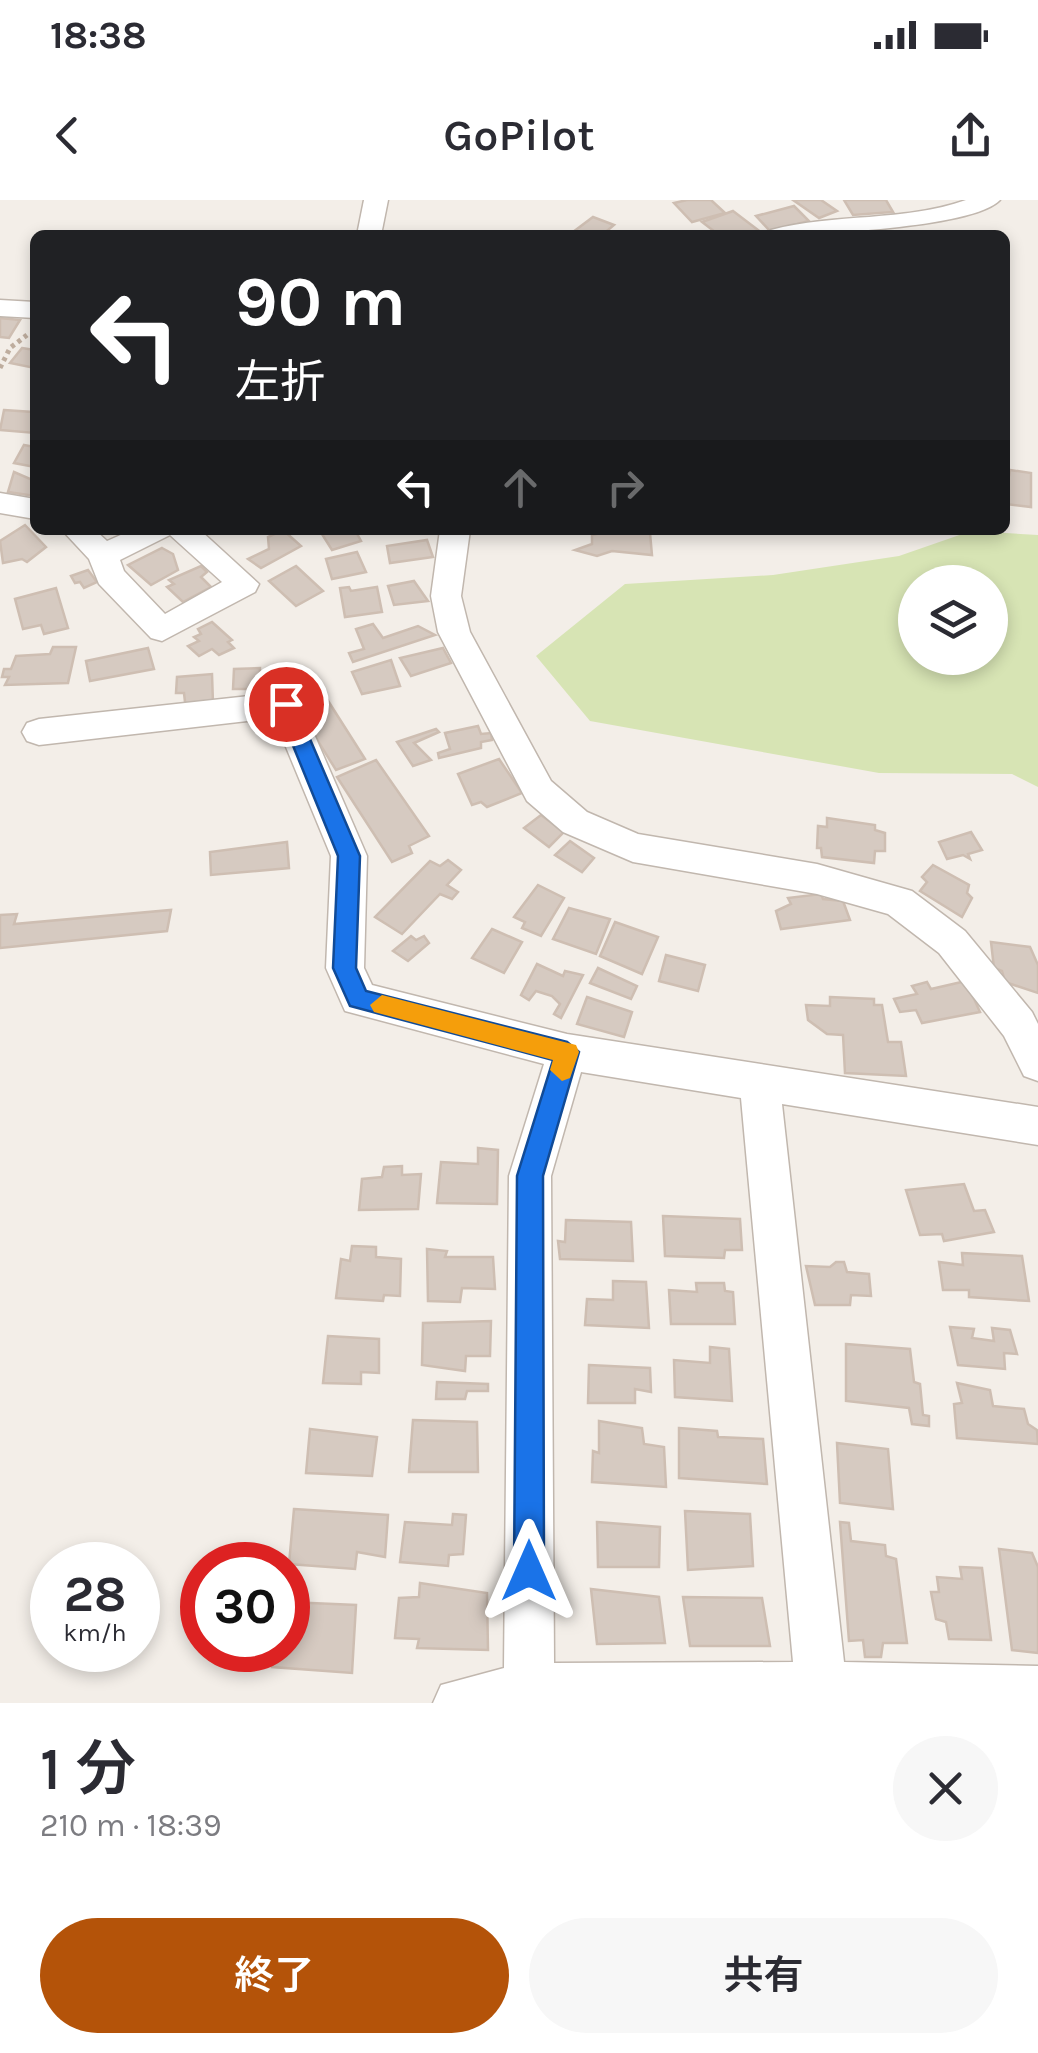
<!DOCTYPE html>
<html lang="ja">
<meta charset="utf-8">
<style>
:root{--surface:#fff;--page:#f7f7f7;--text:#2b2b33;--muted:#7c7c81;--accent:#b45309}
body{margin:0;font-family:Karla,"Noto Sans JP",sans-serif;background:var(--page);color:var(--text);height:100vh;display:flex;flex-direction:column;font-size:38px;white-space:nowrap}
*{box-sizing:border-box;margin:0}
p{font-size:32px;color:var(--muted)}
.icon{flex:none;width:55px;height:55px;fill:none;stroke:currentColor;stroke-width:2;stroke-linecap:round;stroke-linejoin:round}
.map{position:relative;height:1503px;overflow:hidden}
.details{display:flex;flex-direction:column;background:var(--surface);flex:1}
.details>*{flex:none}
.guide{position:absolute;left:30px;top:30px;width:980px;height:305px;border-radius:15px;box-shadow:0 5px 15px #0003;background:#202124;color:#fff;overflow:hidden}
.buttons{position:absolute;left:898px;top:365px;display:grid;gap:20px}
.buttons a{display:grid;place-items:center;width:110px;height:110px;border-radius:50%;background:var(--surface);box-shadow:0 5px 15px #0003;font-size:50px}
.speed{position:absolute;left:30px;top:1342px;display:flex;gap:20px;font-size:50px;font-weight:700;text-align:center}
.speed>*{display:grid;place-content:center;width:130px;height:130px;border-radius:50%;background:var(--surface);box-shadow:0 5px 15px #0003;line-height:1}
.speed small{font-size:25px;font-weight:400}
.speed .limit{border:15px solid #d22;background:#fff;color:#111}
.pin{position:absolute;display:grid;place-items:center;width:85px;height:85px;color:#fff;margin:-42px;border:5px solid #fff;border-radius:50%;box-shadow:0 2px 10px #0007}
.me{position:absolute;width:110px;margin:-55px;rotate:0deg;stroke-linejoin:round;filter:drop-shadow(0 0 8px #0008)}
.turn{display:flex;align-items:center;gap:35px;height:210px;padding:0 40px;font-size:45px}
.turn .icon{width:130px;height:130px;stroke-width:2.5}
.turn b{display:block;font-size:70px;line-height:85px}
.lanes{display:flex;align-items:center;height:95px;padding:0 40px;background:#0003;justify-content:center;gap:50px;direction:ltr}
.lanes .off{opacity:.35}
.round{display:grid;place-items:center;flex:none;width:105px;height:105px;border-radius:52px;background:var(--page)}
.headline{display:flex;align-items:center;justify-content:space-between;height:170px;padding:0 40px}
h1{font-size:60px;font-weight:600;line-height:75px}
.primary-button{display:flex;gap:20px;margin-top:auto;padding:20px 40px}
.primary-button a{flex:1;height:115px;border-radius:60px;background:var(--accent);color:#fff;font-size:40px;font-weight:600;line-height:115px;text-align:center}
.primary-button a+a{background:var(--page);color:var(--text)}
.status{display:flex;justify-content:space-between;align-items:center;height:70px;padding:0 50px;background:var(--surface);direction:ltr}
.status svg{height:28px;fill:currentColor}
header{display:flex;justify-content:space-between;align-items:center;height:130px;padding:0 40px;background:var(--surface);font-size:45px;font-weight:600}
.map>svg:first-child{display:block}
.green{fill:#d7e4b4;fill-rule:evenodd}
.building{fill:#d6cac1;stroke:#cebeb2;stroke-width:2.5}
.lines{fill:none;stroke-linecap:round;stroke-linejoin:round}
.minor-casing{stroke:#c1b7ae;stroke-width:3}
.path{stroke:#bead9e;stroke-width:5;stroke-dasharray:4 4;stroke-linecap:butt}
.minor{fill:#fff;fill-rule:evenodd}
.route{fill:#1a73e8;stroke:#114b97;stroke-width:2.5}
.slow{fill:#f59e0b}
</style>
<div class="status"><b>18:38</b><svg viewBox="0 0 49 12"><path d="M0 12V9h3v3zM5 12V6h3v6zM10 12V3h3v9zM15 12V0h3v12zM26 1h20v11H26zM47 4h2v5h-2z"/></svg></div>
<header><svg class="icon" aria-label="back" viewBox="0 0 24 24"><path d="M15 5l-7 7 7 7"/></svg>GoPilot<svg class="icon" aria-label="share" viewBox="0 0 24 24"><path d="M12 15V3M7 8l5-5 5 5M5 13v7h14v-7"/></svg></header>
<div class="map">
<svg width="1038" height="1503" viewBox="0 0 1038 1503">
<rect width="100%" height="100%" fill="#f3eee8"/>
<path class="green" d="M 971,331 L 1038,335 L 1038,587 L 1012,574 L 879,573 L 590,521 L 536,456 L 625,384 L 773,375 L 899,356 ZM 915,382 L 990,382 L 990,458 L 915,458 Z"/>
<g class="building">
<path d="M 687,0 L 711,0 L 725,13 L 692,22 L 674,3 Z"/>
<path d="M 793,0 L 821,0 L 837,11 L 819,18 Z"/>
<path d="M 844,0 L 886,0 L 893,12 L 853,15 Z"/>
<path d="M 794,6 L 809,21 L 770,31 L 756,16 Z"/>
<path d="M 733,11 L 762,33 L 719,35 L 702,22 Z"/>
<path d="M 593,17 L 614,25 L 602,35 L 569,35 Z"/>
<path d="M 0,118 L 20,120 L 9,138 L 0,137 Z"/>
<path d="M 22,148 L 35,150 L 35,168 L 10,163 Z"/>
<path d="M 4,210 L 33,212 L 35,233 L 0,230 Z"/>
<path d="M 24,245 L 35,247 L 35,267 L 14,263 Z"/>
<path d="M 1010,270 L 1031,273 L 1031,307 L 1006,304 L 1005,308 L 1005,275 L 1009,276 Z"/>
<path d="M 14,272 L 35,281 L 35,296 L 8,292 Z"/>
<path d="M 25,325 L 46,347 L 27,362 L 22,359 L 3,363 L 0,341 Z"/>
<path d="M 283,330 L 301,346 L 261,368 L 248,359 L 269,349 L 268,337 Z"/>
<path d="M 355,330 L 361,341 L 332,350 L 320,331 Z"/>
<path d="M 615,330 L 650,333 L 652,355 L 612,351 L 597,356 L 575,350 L 592,344 L 592,335 Z"/>
<path d="M 427,340 L 433,357 L 390,363 L 387,346 Z"/>
<path d="M 162,348 L 173,354 L 178,370 L 151,385 L 128,365 Z"/>
<path d="M 357,352 L 366,372 L 332,379 L 326,359 Z"/>
<path d="M 201,366 L 207,372 L 201,377 L 211,387 L 183,402 L 167,387 L 174,384 L 169,380 Z"/>
<path d="M 296,366 L 323,391 L 296,406 L 269,381 Z"/>
<path d="M 88,370 L 97,382 L 84,388 L 80,382 L 75,383 L 71,376 Z"/>
<path d="M 414,381 L 428,401 L 394,405 L 388,386 Z"/>
<path d="M 349,387 L 351,391 L 377,387 L 382,412 L 345,417 L 340,388 Z"/>
<path d="M 56,388 L 68,428 L 44,434 L 41,425 L 23,429 L 15,399 Z"/>
<path d="M 212,422 L 232,440 L 228,442 L 234,448 L 219,455 L 212,449 L 199,456 L 188,446 L 199,441 L 194,437 L 201,434 L 198,429 Z"/>
<path d="M 373,424 L 383,438 L 418,426 L 435,435 L 353,462 L 349,453 L 364,449 L 356,429 Z"/>
<path d="M 53,447 L 76,447 L 68,483 L 5,485 L 9,477 L 2,477 L 4,469 L 11,469 L 16,456 L 50,454 Z"/>
<path d="M 148,448 L 154,469 L 90,481 L 86,461 Z"/>
<path d="M 443,448 L 451,463 L 411,476 L 400,458 Z"/>
<path d="M 391,460 L 400,486 L 362,494 L 352,472 Z"/>
<path d="M 260,468 L 259,489 L 233,489 L 234,469 Z"/>
<path d="M 212,474 L 213,503 L 191,505 L 185,502 L 184,493 L 176,493 L 177,477 Z"/>
<path d="M 311,474 L 365,559 L 336,570 L 283,485 Z"/>
<path d="M 478,526 L 481,534 L 491,533 L 492,540 L 481,542 L 481,548 L 439,558 L 438,553 L 450,549 L 445,533 Z"/>
<path d="M 436,529 L 439,532 L 414,543 L 431,560 L 413,566 L 397,542 Z"/>
<path d="M 499,559 L 522,593 L 487,607 L 481,602 L 472,605 L 458,574 Z"/>
<path d="M 376,560 L 429,636 L 409,646 L 412,653 L 392,662 L 337,577 Z"/>
<path d="M 541,615 L 564,632 L 549,647 L 524,628 Z"/>
<path d="M 827,618 L 875,625 L 875,630 L 885,633 L 885,651 L 875,651 L 874,663 L 822,657 L 821,648 L 817,648 L 818,626 L 827,627 Z"/>
<path d="M 971,632 L 982,650 L 968,654 L 970,659 L 963,655 L 947,659 L 939,642 Z"/>
<path d="M 570,641 L 594,658 L 582,672 L 555,655 Z"/>
<path d="M 287,642 L 289,668 L 211,675 L 210,652 Z"/>
<path d="M 448,660 L 461,670 L 447,685 L 458,692 L 452,699 L 440,694 L 402,734 L 375,717 L 430,661 L 440,666 Z"/>
<path d="M 933,665 L 969,685 L 967,693 L 972,698 L 962,717 L 920,691 L 927,682 L 922,677 Z"/>
<path d="M 538,685 L 564,698 L 541,736 L 522,728 L 525,722 L 514,717 Z"/>
<path d="M 821,694 L 823,699 L 843,701 L 850,720 L 781,729 L 776,711 L 791,704 L 788,698 Z"/>
<path d="M 569,708 L 610,719 L 596,754 L 553,739 Z"/>
<path d="M 171,710 L 167,731 L 0,748 L 0,715 L 17,714 L 14,724 Z"/>
<path d="M 615,722 L 658,737 L 642,774 L 600,756 Z"/>
<path d="M 492,729 L 522,742 L 504,773 L 472,758 Z"/>
<path d="M 411,736 L 416,740 L 424,736 L 429,743 L 408,761 L 393,751 Z"/>
<path d="M 991,742 L 1030,747 L 1038,765 L 1038,793 L 1005,782 L 1002,771 L 994,768 Z"/>
<path d="M 666,755 L 705,765 L 698,791 L 659,781 Z"/>
<path d="M 537,764 L 563,776 L 565,771 L 583,775 L 561,818 L 554,814 L 560,804 L 552,796 L 536,791 L 529,800 L 521,795 Z"/>
<path d="M 598,768 L 637,786 L 631,799 L 590,783 Z"/>
<path d="M 966,781 L 980,812 L 922,823 L 916,810 L 900,812 L 894,799 L 917,794 L 912,786 L 927,782 L 931,789 Z"/>
<path d="M 587,797 L 632,812 L 624,837 L 577,824 Z"/>
<path d="M 830,797 L 874,799 L 874,805 L 882,805 L 888,842 L 901,842 L 906,876 L 845,873 L 843,835 L 827,834 L 808,820 L 806,805 L 830,806 Z"/>
<path d="M 478,948 L 498,950 L 497,1004 L 437,1003 L 441,962 L 478,964 Z"/>
<path d="M 402,966 L 402,975 L 421,974 L 418,1009 L 359,1010 L 362,979 L 382,977 L 384,967 Z"/>
<path d="M 964,984 L 974,1011 L 985,1010 L 994,1032 L 944,1041 L 942,1034 L 920,1035 L 906,990 Z"/>
<path d="M 663,1016 L 740,1019 L 742,1050 L 725,1050 L 724,1058 L 665,1056 Z"/>
<path d="M 566,1020 L 631,1022 L 633,1061 L 560,1059 L 558,1041 L 565,1042 Z"/>
<path d="M 352,1046 L 376,1047 L 376,1057 L 401,1059 L 400,1096 L 384,1095 L 383,1101 L 336,1098 L 341,1059 L 350,1061 Z"/>
<path d="M 427,1049 L 447,1051 L 445,1057 L 493,1057 L 495,1089 L 462,1088 L 460,1102 L 428,1101 Z"/>
<path d="M 962,1053 L 1022,1056 L 1029,1101 L 969,1097 L 969,1090 L 943,1090 L 939,1062 L 963,1065 Z"/>
<path d="M 836,1062 L 844,1062 L 847,1072 L 869,1074 L 871,1096 L 851,1095 L 850,1105 L 815,1105 L 806,1066 L 830,1067 Z"/>
<path d="M 613,1081 L 646,1082 L 649,1128 L 585,1125 L 587,1099 L 613,1100 Z"/>
<path d="M 696,1083 L 724,1083 L 725,1091 L 733,1092 L 735,1124 L 671,1124 L 669,1090 L 697,1092 Z"/>
<path d="M 491,1121 L 490,1156 L 466,1156 L 465,1171 L 422,1165 L 423,1123 Z"/>
<path d="M 950,1127 L 974,1129 L 972,1138 L 994,1141 L 992,1128 L 1010,1130 L 1017,1154 L 1004,1153 L 1005,1169 L 958,1165 Z"/>
<path d="M 328,1136 L 379,1139 L 379,1173 L 361,1172 L 361,1184 L 323,1183 Z"/>
<path d="M 846,1144 L 910,1149 L 914,1182 L 920,1184 L 923,1215 L 929,1216 L 929,1226 L 912,1224 L 909,1208 L 846,1201 Z"/>
<path d="M 710,1147 L 729,1149 L 732,1201 L 675,1197 L 674,1160 L 710,1163 Z"/>
<path d="M 589,1165 L 650,1168 L 651,1192 L 635,1189 L 635,1203 L 588,1203 Z"/>
<path d="M 437,1182 L 488,1184 L 488,1191 L 467,1191 L 465,1199 L 436,1199 Z"/>
<path d="M 957,1183 L 990,1190 L 993,1206 L 1024,1209 L 1028,1224 L 1037,1230 L 1038,1244 L 957,1238 L 954,1204 L 962,1203 Z"/>
<path d="M 413,1220 L 477,1222 L 478,1272 L 409,1272 Z"/>
<path d="M 599,1221 L 642,1228 L 644,1244 L 664,1247 L 666,1287 L 592,1282 L 593,1251 L 599,1253 Z"/>
<path d="M 679,1228 L 717,1231 L 718,1237 L 763,1239 L 767,1284 L 679,1278 Z"/>
<path d="M 310,1229 L 377,1237 L 372,1276 L 306,1273 Z"/>
<path d="M 837,1243 L 888,1249 L 893,1309 L 840,1303 Z"/>
<path d="M 294,1309 L 388,1315 L 385,1357 L 357,1352 L 355,1369 L 289,1364 Z"/>
<path d="M 685,1311 L 750,1314 L 753,1366 L 688,1370 Z"/>
<path d="M 453,1314 L 466,1315 L 463,1354 L 449,1355 L 448,1366 L 400,1362 L 405,1322 L 452,1325 Z"/>
<path d="M 597,1322 L 660,1327 L 659,1367 L 598,1367 Z"/>
<path d="M 840,1322 L 849,1323 L 851,1341 L 885,1345 L 886,1356 L 896,1359 L 907,1443 L 883,1443 L 881,1457 L 865,1457 L 863,1440 L 849,1441 Z"/>
<path d="M 999,1349 L 1032,1353 L 1038,1367 L 1038,1453 L 1012,1450 Z"/>
<path d="M 960,1367 L 982,1368 L 991,1440 L 949,1439 L 946,1422 L 936,1419 L 931,1392 L 939,1392 L 937,1377 L 962,1379 Z"/>
<path d="M 420,1383 L 487,1393 L 488,1450 L 417,1448 L 419,1439 L 395,1438 L 399,1398 L 419,1397 Z"/>
<path d="M 591,1389 L 659,1397 L 665,1443 L 597,1444 Z"/>
<path d="M 683,1397 L 762,1398 L 770,1446 L 690,1446 Z"/>
<path d="M 288,1402 L 356,1405 L 352,1473 L 272,1467 L 275,1450 L 288,1450 Z"/>
</g>
<g class="lines">
<g class="minor-casing">
<g id="minor">
<path d="M 364,0 L 388,0 L 381,35 L 357,35 Z"/>
<path d="M 966,0 L 1000,0 C 974,28 810,35 768,35 L 771,30 C 835,13 904,22 966,0 Z"/>
<path d="M 0,100 L 35,102 L 35,118 L 0,116 Z"/>
<path d="M 0,293 L 35,299 L 35,319 L 0,313 Z"/>
<path d="M 62,330 L 95,330 L 107,341 L 132,330 L 200,330 L 259,384 L 255,392 L 162,441 L 151,438 L 99,384 L 89,359 ZM 170,335 L 222,382 L 165,414 L 124,371 L 120,360 Z"/>
<path d="M 440,330 L 470,330 L 461,396 L 470,432 L 551,581 L 587,612 L 638,634 L 817,664 L 912,691 L 965,731 L 1032,812 L 1038,824 L 1038,881 L 1024,876 L 1004,836 L 939,753 L 888,714 L 817,694 L 633,662 L 563,632 L 527,601 L 438,432 L 431,396 Z"/>
<path d="M 285,492 L 297,495 L 301,504 L 367,656 L 364,768 L 372,785 L 567,834 L 1038,907 L 1038,945 L 782,904 L 844,1462 L 1038,1466 L 1038,1503 L 433,1503 L 441,1485 L 504,1468 L 509,976 L 544,864 L 345,811 L 326,768 L 331,656 L 274,518 L 39,545 L 27,541 L 22,532 L 27,523 L 39,519 ZM 581,872 L 741,898 L 793,1462 L 554,1463 L 551,976 Z"/>
</g>
</g>
<path class="path" d="M 0,168 L 10,148 L 27,135"/>
<use href="#minor" class="minor"/>
</g>
<path class="route" d="M 286,497 L 295,504 L 360,656 L 356,768 L 366,791 L 567,842 L 579,852 L 543,976 L 544,1371 L 540,1382 L 529,1386 L 519,1382 L 514,1371 L 517,976 L 553,860 L 350,806 L 333,768 L 338,656 L 276,504 Z"/>
<path class="slow" d="M 382,795 L 576,845 L 579,852 L 570,878 L 562,881 L 550,870 L 553,860 L 374,812 L 370,805 Z"/>
</svg>
<div class="buttons">
<a><svg class="icon" aria-label="layers" viewBox="0 0 24 24"><path d="M12 4l9 5-9 5-9-5zM3 14l9 5 9-5"/></svg></a>
</div>
<div class="speed"><div>28<small>km/h</small></div><div class="limit">30</div></div>
<div class="pin" style="left:286px;top:504px;background:#d93025"><svg class="icon" aria-label="arrive" viewBox="0 0 24 24"><path d="M6 21V4h12l-3 4 3 4H6"/></svg></div>
<svg class="me" style="left:529px;top:1371px" viewBox="-20 -20 40 40"><path d="M0-17L14 15 0 8-14 15z" fill="#1a73e8" stroke="#fff" stroke-width="4"/></svg>
<div class="guide">
<div class="turn"><svg class="icon" aria-label="left" viewBox="0 0 24 24"><path d="M17 20v-9H6M10 6l-5 5 5 5"/></svg><div><b>90 m</b>左折</div></div>
<div class="lanes"><svg class="icon" aria-label="left" viewBox="0 0 24 24"><path d="M17 20v-9H6M10 6l-5 5 5 5"/></svg><svg class="icon off" aria-label="ahead" viewBox="0 0 24 24"><path d="M12 20V5M6 11l6-6 6 6"/></svg><svg class="icon off" aria-label="right" viewBox="0 0 24 24"><path d="M7 20v-9h11M14 6l5 5-5 5"/></svg></div>
</div>
</div>
<section class="details">
<div class="headline"><div><h1>1 分</h1><p>210 m · 18:39</p></div><a class="round"><svg class="icon" aria-label="close" viewBox="0 0 24 24"><path d="M6 6l12 12M18 6L6 18"/></svg></a></div>
<div class="primary-button"><a>終了</a><a>共有</a></div>
</section>
